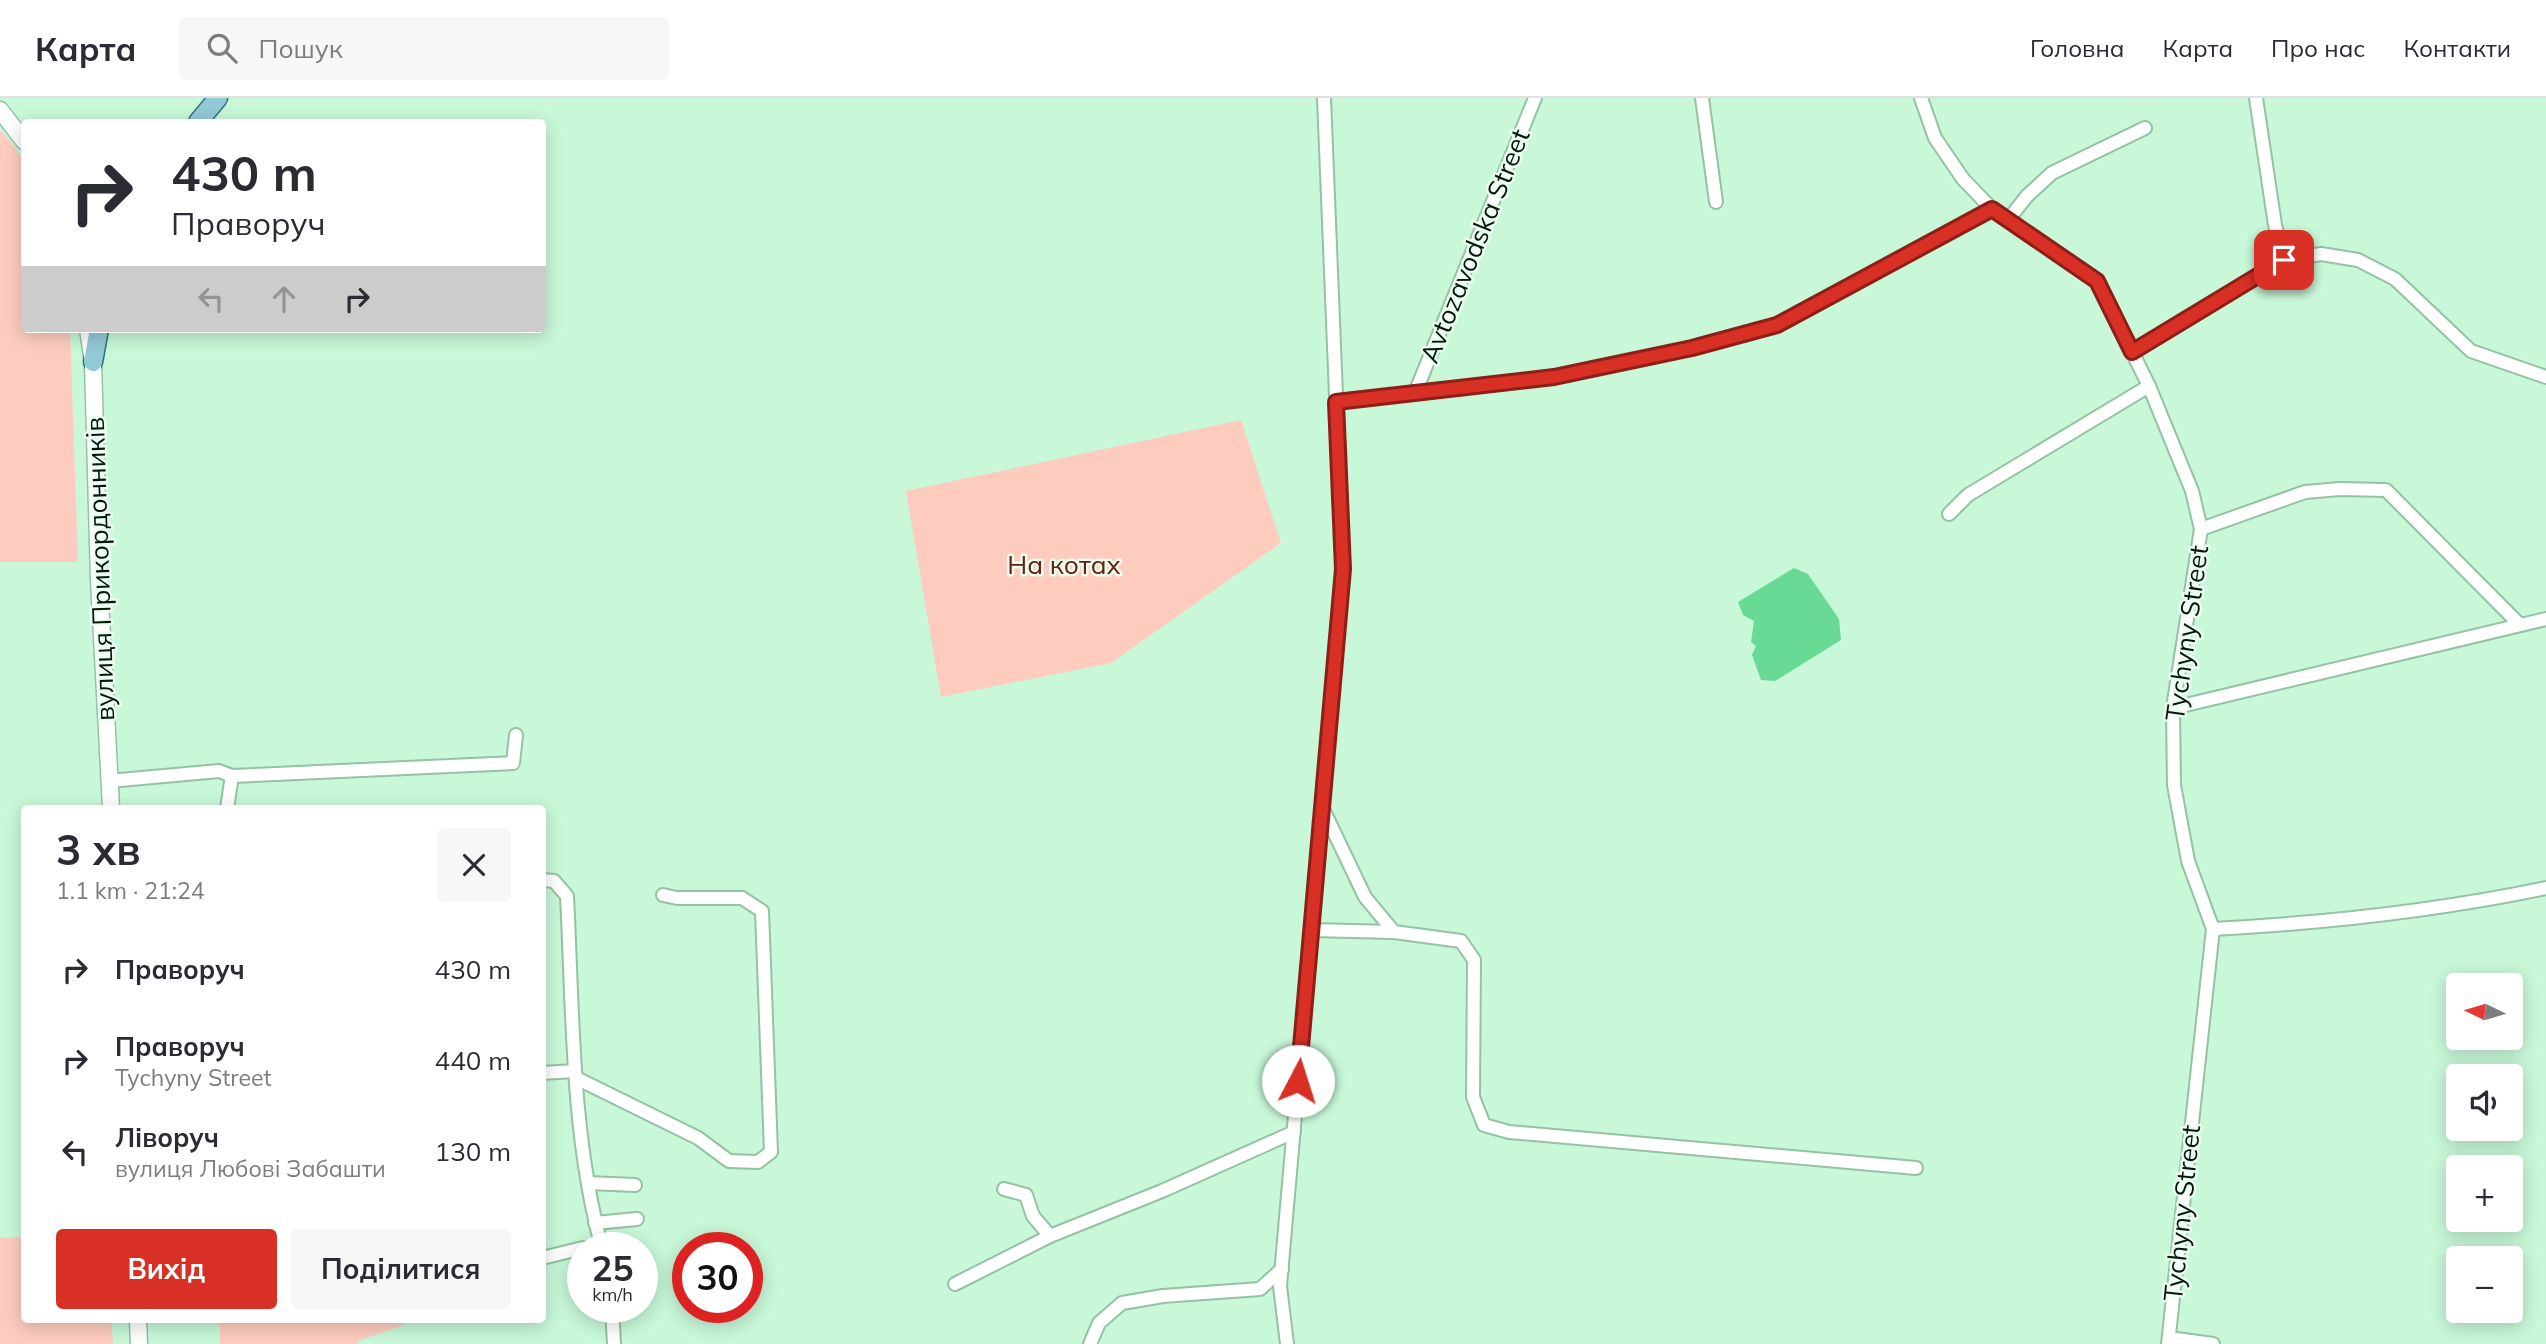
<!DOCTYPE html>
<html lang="uk">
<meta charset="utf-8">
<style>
:root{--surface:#fff;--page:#f7f7f7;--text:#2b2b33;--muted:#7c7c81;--line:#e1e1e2;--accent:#d93025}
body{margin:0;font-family:Mulish,sans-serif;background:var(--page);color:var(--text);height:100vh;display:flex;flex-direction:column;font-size:26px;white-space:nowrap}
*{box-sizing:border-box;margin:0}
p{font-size:23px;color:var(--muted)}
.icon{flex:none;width:38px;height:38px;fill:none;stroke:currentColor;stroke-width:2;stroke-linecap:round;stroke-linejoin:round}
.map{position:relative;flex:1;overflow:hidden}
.panel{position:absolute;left:21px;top:707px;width:525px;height:518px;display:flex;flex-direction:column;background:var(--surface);border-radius:7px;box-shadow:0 4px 18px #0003}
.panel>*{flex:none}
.hud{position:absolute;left:21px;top:21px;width:525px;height:214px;border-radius:7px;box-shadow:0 4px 18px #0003;background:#fff;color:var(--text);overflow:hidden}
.needle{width:46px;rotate:275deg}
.fabs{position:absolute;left:2446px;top:875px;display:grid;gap:14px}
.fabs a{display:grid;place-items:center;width:77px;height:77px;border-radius:7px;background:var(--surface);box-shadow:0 4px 18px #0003;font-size:35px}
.speed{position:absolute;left:567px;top:1134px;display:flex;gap:14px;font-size:35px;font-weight:700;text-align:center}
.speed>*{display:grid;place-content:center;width:91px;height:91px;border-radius:50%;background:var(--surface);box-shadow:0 4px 18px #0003;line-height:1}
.speed small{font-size:18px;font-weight:400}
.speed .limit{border:10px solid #d22;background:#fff;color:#111}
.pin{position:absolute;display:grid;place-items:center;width:60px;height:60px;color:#fff;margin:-30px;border-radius:14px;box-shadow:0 4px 10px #0006}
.me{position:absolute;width:77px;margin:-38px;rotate:5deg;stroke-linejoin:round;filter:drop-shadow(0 0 5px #0008)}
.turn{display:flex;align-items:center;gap:24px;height:147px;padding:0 35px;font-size:32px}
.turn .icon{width:91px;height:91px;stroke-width:2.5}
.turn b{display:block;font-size:49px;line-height:60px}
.lanes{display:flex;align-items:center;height:66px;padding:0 35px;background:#0003;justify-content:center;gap:35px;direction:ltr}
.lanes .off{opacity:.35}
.round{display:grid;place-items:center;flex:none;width:74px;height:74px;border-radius:7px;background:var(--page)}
.overview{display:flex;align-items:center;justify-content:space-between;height:119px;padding:0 35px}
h1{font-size:42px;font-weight:700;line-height:52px}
.button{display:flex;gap:14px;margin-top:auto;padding:14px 35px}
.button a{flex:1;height:80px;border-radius:7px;background:var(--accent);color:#fff;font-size:28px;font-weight:700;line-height:80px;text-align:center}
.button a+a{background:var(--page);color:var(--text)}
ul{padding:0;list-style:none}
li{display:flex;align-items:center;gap:21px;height:91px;padding:0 35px}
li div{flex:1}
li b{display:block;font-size:26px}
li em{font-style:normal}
header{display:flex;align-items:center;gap:42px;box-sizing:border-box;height:98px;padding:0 35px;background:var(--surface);border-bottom:2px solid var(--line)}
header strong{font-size:33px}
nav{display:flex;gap:38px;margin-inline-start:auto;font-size:24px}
.search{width:490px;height:63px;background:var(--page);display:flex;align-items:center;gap:18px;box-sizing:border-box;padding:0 24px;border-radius:7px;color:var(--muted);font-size:26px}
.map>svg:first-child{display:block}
.green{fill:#feccbf}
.water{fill:#68da96}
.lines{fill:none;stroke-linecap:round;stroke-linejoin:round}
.street-casing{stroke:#94c2a3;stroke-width:16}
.secondary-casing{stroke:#94c2a3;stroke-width:19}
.primary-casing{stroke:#32737d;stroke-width:21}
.street{stroke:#fff;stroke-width:12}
.secondary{stroke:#fff;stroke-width:16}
.primary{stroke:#92c9d6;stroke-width:18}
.route-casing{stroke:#8d1f18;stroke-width:18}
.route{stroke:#d93025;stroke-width:12}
.labels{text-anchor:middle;stroke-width:5;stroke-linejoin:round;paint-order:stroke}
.street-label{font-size:26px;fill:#05160b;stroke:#eafdf0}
.park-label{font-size:26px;fill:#65200e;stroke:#eafdf0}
</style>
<header>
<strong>Карта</strong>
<div class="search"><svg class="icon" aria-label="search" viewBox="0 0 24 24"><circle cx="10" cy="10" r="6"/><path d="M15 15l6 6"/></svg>Пошук</div>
<nav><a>Головна</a><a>Карта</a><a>Про нас</a><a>Контакти</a></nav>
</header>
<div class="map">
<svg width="2546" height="1246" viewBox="0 0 2546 1246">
<rect width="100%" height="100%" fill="#c8f8d8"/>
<g class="green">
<path d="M 0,32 L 15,49 L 24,65 L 24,231 L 70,231 L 78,464 L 0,464 Z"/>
<path d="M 1241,322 L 1281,445 L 1111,565 L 941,599 L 906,393 Z"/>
<path d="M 24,1139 L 24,1222 L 111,1222 L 113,1246 L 0,1246 L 0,1140 Z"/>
<path d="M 220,1222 L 402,1222 L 404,1227 L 358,1243 L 357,1246 L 220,1246 Z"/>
</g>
<path class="water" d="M 1794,470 L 1808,476 L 1839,521 L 1841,542 L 1775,583 L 1761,582 L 1752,557 L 1756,548 L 1751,544 L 1754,523 L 1743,517 L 1738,504 Z"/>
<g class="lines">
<g class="street-casing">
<g id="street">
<path d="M 1702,0 L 1716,104"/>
<path d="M 1921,0 L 1935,40 L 1963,81 L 1992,111 L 2097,183 L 2149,288 L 2192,393 L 2201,431 L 2173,610 L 2174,687 L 2188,763 L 2213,831 L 2168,1246"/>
<path d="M 2008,122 L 2027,98 L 2052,75 L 2145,30"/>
<path d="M 2284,162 L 2321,156 L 2358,162 L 2395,181 L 2471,253 L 2546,279"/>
<path d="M 2132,254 L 2284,162 L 2275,127 L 2256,0"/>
<path d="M 1415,295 L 1535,0"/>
<path d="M 1336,304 L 1554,279 L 1692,250 L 1777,227 L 1992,111"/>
<path d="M 1949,416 L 1968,397 L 2149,288"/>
<path d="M 2201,431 L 2305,394 L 2340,391 L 2386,392 L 2520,527"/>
<path d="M 2173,610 L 2546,521"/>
<path d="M 232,678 L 513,665 L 516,637"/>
<path d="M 109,683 L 219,673 L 232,678 L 227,710"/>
<path d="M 1323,711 L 1365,799 L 1394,834"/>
<path d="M 542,782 L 554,783 L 567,798 C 573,915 571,1036 602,1150"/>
<path d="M 2213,831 C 2325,825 2436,813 2546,790"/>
<path d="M 1311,832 L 1394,834 L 1461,843 L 1474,862 L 1473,999 L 1484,1027 L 1509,1034 L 1916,1070"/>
<path d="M 542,975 L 575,973"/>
<path d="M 576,980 L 698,1040 L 729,1063 L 758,1064 L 771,1054 L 762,813 L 742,800 L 677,800 L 663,797"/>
<path d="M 588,1085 L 635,1087"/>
<path d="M 1004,1091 L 1026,1097 L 1033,1118 L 1050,1138"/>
<path d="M 595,1125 L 637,1121"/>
<path d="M 542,1160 L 583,1150"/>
<path d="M 955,1186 L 1050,1138 L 1162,1093 L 1294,1034"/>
<path d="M 612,1209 L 614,1246"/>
<path d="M 2169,1240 L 2213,1246"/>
<path d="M 1090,1246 L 1099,1225 L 1122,1205 L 1163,1198 L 1260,1191 L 1282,1171"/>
<path d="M 1287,1246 L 1280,1188 L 1343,471 L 1324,0"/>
</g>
</g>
<g class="secondary-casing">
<g id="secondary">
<path d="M 0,12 L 24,43"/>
<path d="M 88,231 L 93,264 L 99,482 L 111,710"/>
<path d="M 138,1222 L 139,1246"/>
</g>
</g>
<g class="primary-casing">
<g id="primary">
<path d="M 198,24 L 218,0"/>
<path d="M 93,264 L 99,231"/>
</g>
</g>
<use href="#street" class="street"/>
<use href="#secondary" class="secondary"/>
<use href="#primary" class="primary"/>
</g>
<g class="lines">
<g class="route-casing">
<path id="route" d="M 1298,983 L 1343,471 L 1336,304 L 1554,279 L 1692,250 L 1777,227 L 1992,111 L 2097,183 L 2132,254 L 2284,162"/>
</g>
<use href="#route" class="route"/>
</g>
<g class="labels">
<g class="street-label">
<text transform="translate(1475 148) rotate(-68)" y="9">Avtozavodska Street</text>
<text transform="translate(100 471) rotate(-92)" y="9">вулиця Прикордонників</text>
<text transform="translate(2187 535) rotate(-82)" y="9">Tychyny Street</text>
<text transform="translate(2182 1115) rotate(-84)" y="9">Tychyny Street</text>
</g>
<g class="park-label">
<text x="1064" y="476">На котах</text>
</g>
</g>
</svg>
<div class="fabs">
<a><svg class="needle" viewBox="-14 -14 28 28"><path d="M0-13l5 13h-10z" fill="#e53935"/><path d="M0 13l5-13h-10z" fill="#7c7c81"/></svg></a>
<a><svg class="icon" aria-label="sound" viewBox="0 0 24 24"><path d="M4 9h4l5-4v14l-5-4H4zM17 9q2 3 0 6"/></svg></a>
<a>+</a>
<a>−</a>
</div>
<div class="speed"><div>25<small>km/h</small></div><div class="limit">30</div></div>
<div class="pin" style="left:2284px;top:162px;background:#d93025"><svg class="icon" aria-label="arrive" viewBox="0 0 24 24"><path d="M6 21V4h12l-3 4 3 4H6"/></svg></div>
<svg class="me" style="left:1298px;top:983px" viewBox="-20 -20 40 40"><circle r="19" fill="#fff"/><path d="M0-13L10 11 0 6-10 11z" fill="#d93025"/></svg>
<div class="hud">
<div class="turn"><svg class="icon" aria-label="right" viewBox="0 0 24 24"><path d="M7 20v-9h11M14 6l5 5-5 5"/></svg><div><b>430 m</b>Праворуч</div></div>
<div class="lanes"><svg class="icon off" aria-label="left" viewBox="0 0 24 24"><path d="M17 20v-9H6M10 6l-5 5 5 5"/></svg><svg class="icon off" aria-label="ahead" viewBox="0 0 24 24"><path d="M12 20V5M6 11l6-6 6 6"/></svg><svg class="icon" aria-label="right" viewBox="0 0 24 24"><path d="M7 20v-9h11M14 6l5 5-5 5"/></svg></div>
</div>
<section class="panel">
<div class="overview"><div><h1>3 хв</h1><p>1.1 km · 21:24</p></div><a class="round"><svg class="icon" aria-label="close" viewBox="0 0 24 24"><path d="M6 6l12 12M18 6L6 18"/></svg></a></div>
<ul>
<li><svg class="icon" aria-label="right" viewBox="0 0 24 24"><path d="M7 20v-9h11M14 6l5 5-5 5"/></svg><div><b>Праворуч</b></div><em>430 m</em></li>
<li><svg class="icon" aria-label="right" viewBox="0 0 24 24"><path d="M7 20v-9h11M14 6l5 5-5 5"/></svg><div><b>Праворуч</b><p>Tychyny Street</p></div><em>440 m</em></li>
<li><svg class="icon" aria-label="left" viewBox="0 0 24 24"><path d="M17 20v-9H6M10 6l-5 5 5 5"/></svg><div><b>Ліворуч</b><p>вулиця Любові Забашти</p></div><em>130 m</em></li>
</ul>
<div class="button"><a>Вихід</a><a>Поділитися</a></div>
</section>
</div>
